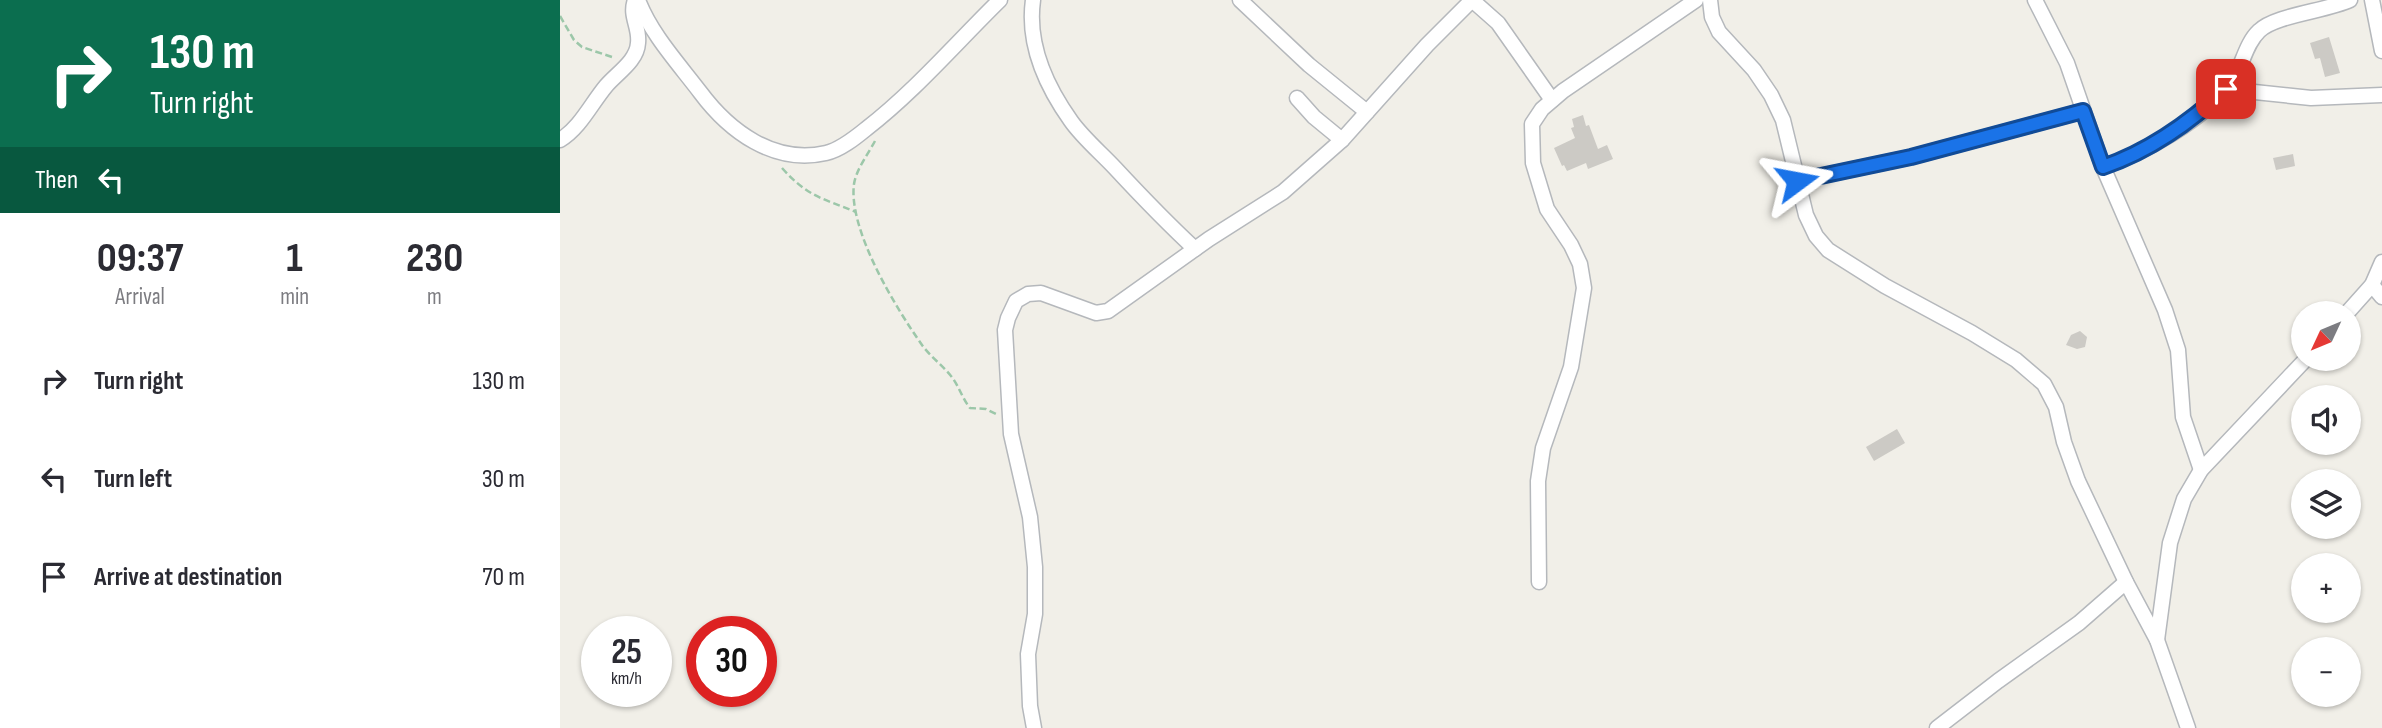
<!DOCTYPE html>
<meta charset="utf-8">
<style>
:root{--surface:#fff;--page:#f7f7f7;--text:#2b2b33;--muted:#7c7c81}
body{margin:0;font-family:"Sofia Sans Condensed",sans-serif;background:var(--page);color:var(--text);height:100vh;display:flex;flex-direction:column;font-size:26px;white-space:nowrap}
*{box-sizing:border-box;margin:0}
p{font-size:23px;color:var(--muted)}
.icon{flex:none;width:38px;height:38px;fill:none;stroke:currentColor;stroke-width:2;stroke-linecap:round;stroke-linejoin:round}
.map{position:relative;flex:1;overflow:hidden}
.drawer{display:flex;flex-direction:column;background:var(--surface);width:560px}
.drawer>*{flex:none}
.banner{background:#0b6e4f;color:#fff;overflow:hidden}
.needle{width:46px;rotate:226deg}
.tools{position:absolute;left:1731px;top:301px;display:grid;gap:14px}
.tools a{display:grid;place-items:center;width:70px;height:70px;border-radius:50%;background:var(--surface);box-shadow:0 2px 5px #0004;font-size:35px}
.speed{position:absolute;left:21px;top:616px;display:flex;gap:14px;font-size:35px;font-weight:700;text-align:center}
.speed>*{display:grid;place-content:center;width:91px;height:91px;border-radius:50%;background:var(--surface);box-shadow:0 2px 5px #0004;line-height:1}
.speed small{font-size:18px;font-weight:400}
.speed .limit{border:10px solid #d22;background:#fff;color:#111}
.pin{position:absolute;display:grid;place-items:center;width:60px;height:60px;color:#fff;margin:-30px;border-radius:14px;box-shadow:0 4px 10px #0006}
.me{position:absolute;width:77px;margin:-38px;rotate:77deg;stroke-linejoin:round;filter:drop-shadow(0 0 5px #0008)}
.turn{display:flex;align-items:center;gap:24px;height:147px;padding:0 35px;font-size:32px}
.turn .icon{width:91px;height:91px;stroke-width:2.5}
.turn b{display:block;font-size:49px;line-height:60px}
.then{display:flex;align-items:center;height:66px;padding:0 35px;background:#0003;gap:14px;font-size:26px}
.eta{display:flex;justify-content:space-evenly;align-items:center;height:119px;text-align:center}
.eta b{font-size:42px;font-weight:700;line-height:49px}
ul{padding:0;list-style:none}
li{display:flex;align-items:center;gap:21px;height:98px;padding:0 35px}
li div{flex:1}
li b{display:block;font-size:26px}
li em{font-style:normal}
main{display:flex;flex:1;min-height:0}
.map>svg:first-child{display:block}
.building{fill:#cccac5}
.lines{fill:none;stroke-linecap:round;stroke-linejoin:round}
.minor-casing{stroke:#b5b8bc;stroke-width:17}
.path{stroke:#9cc7a9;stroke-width:2.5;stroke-dasharray:7 3.5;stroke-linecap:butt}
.minor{stroke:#fff;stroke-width:14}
.route-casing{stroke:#114b97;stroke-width:18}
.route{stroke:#1a73e8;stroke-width:12}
</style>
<main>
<section class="drawer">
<div class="banner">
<div class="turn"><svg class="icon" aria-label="right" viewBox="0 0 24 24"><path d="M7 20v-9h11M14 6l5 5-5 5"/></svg><div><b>130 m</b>Turn right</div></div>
<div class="then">Then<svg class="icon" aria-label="left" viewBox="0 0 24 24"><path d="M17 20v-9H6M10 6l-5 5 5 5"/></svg></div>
</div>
<div class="eta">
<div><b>09:37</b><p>Arrival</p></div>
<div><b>1</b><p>min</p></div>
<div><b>230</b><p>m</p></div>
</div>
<ul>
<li><svg class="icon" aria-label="right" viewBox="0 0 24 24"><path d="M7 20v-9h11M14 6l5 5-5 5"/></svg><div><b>Turn right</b></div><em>130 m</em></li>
<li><svg class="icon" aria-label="left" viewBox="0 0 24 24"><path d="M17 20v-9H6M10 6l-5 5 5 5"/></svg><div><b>Turn left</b></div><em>30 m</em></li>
<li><svg class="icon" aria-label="arrive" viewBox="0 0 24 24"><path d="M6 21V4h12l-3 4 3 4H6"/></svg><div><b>Arrive at destination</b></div><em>70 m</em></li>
</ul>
</section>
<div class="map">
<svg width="1822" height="728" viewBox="0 0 1822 728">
<rect width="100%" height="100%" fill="#f1efe8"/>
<g class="building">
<path d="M 1769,37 L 1780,73 L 1765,77 L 1760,58 L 1755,59 L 1750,43 Z"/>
<path d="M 1023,115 L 1026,126 L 1029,125 L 1038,149 L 1047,145 L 1053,159 L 1028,169 L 1026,163 L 1007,171 L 1004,165 L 1002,166 L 994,148 L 1015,138 L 1011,128 L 1014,127 L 1012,119 Z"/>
<path d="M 1733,154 L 1735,166 L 1716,170 L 1713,158 Z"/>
<path d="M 1520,331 L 1527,337 L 1525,347 L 1517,349 L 1506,345 L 1511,335 Z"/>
<path d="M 1337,429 L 1345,443 L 1314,461 L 1306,447 Z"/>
</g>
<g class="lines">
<g class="minor-casing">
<g id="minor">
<path d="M 78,0 C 91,34 118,63 140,92 C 169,131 214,165 266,153 C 280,150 295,138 306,129 C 355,91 396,43 440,0"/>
<path d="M 473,0 C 467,43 486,86 511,121 C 523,138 541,153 555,168 C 581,196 607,223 635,249"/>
<path d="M 680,0 L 749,65 L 807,112"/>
<path d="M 912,0 L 938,23 L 992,100"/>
<path d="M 1150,0 L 1152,17 L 1159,32 L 1194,70 L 1211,95 L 1223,120 L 1246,215 L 1256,236 L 1268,250 L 1325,286 L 1412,333 L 1456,360 L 1484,384 L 1496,407 L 1504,442 L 1518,481 L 1566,582 L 1597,640 L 1628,728"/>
<path d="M 1475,0 L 1507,63 L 1543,167 L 1605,310 L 1618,350 L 1623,417 L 1641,470"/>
<path d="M 1812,0 L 1822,51"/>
<path d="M 1666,89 L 1751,98 L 1822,95"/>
<path d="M 737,98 L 754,117 L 782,140"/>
<path d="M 0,140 C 20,128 31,104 46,86 C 57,73 77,61 78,43 C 80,27 69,16 75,0"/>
<path d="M 1543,167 C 1584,153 1645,119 1671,83 C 1682,68 1685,44 1699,31 C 1715,15 1767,11 1790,0"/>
<path d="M 1237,181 L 1351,157 L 1523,111"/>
<path d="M 1812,285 L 1822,297"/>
<path d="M 1787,313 L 1812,285 L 1822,262"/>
<path d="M 979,582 L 978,481 L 983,448 L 1011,367 L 1024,288 L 1020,264 L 1011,245 L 987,209 L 973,163 L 972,124 L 982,109 L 1003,91 L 1136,0"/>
<path d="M 1597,640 L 1610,543 L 1624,499 L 1641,470 L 1746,359"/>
<path d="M 474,728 L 470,706 L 468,654 L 475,614 L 475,567 L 470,517 L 451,434 L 445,330 L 448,318 L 456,301 L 468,294 L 481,293 L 536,313 L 548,311 L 649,239 L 723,192 L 782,140 L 867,45 L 912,0"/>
<path d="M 1377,728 L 1438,681 L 1519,623 L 1566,582"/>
</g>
</g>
<g class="path">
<path d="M 0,16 L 14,40 L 22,47 L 55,58"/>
<path d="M 315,141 C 308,154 296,170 294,184 C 288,230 336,308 362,345 C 370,356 382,365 391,376 C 399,386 402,398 410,408 L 426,409 L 436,414"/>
<path d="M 222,168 C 248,197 262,198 296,212"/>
</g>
<use href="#minor" class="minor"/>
</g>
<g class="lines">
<g class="route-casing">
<path id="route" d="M 1237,181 L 1351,157 L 1523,111 L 1543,167 C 1590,151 1629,123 1666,89"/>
</g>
<use href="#route" class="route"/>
</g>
</svg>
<div class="tools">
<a><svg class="needle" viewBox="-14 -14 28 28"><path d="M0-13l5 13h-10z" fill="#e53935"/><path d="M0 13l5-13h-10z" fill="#7c7c81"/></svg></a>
<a><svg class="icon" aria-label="sound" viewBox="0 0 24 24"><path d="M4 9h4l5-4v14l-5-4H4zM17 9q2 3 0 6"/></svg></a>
<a><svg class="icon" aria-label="layers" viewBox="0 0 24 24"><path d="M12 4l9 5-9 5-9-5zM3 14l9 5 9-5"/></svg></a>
<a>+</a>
<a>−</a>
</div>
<div class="speed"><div>25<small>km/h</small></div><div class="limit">30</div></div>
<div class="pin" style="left:1666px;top:89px;background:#d93025"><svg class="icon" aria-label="arrive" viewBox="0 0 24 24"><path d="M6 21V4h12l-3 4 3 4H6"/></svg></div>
<svg class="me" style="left:1237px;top:181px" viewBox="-20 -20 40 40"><path d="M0-17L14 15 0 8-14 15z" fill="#1a73e8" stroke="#fff" stroke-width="4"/></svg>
</div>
</main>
